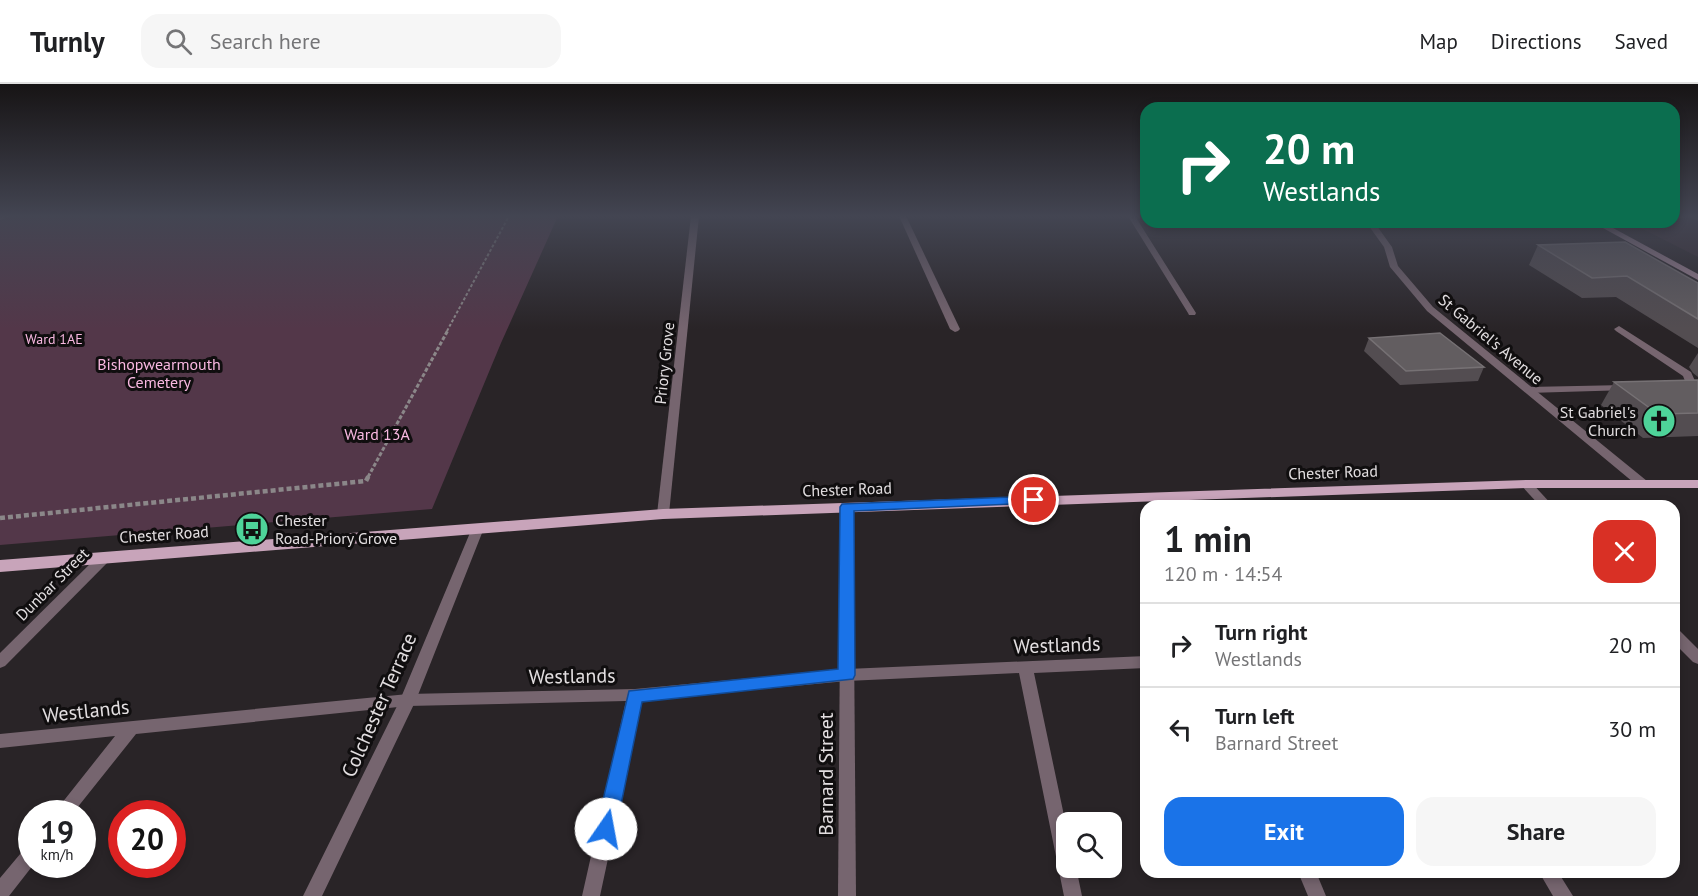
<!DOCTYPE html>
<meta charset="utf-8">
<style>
:root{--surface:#fff;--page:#f6f6f6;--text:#202124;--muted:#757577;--line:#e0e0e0;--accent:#1a73e8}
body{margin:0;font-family:"PT Sans",sans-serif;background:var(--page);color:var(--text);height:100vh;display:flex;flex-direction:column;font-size:22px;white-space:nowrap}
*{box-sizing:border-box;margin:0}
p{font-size:20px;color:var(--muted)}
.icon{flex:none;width:33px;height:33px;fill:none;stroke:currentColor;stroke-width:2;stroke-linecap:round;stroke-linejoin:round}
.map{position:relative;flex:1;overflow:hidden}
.panel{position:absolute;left:1140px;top:416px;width:540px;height:378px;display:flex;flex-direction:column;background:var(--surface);border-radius:18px;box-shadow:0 3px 9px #0003}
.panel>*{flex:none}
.guide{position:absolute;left:1140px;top:18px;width:540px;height:126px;border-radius:18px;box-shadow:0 3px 9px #0003;background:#0b6e4f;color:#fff;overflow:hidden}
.fabs{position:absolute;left:1056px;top:728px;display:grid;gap:12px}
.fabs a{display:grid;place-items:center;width:66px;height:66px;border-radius:12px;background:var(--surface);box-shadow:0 3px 9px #0003;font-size:30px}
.speed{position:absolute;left:18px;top:716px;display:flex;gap:12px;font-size:30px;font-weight:700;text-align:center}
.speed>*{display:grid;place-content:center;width:78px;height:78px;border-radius:50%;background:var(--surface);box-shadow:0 3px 9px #0003;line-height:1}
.speed small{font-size:15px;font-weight:400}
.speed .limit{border:9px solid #d22;background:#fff;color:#111}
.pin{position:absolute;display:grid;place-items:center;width:51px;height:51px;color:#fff;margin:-26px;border:3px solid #fff;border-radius:50%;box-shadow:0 2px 6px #0007}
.me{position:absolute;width:66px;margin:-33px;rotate:12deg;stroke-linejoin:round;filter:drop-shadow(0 0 4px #0008)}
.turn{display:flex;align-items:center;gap:21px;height:126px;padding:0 24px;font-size:27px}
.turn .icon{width:78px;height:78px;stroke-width:2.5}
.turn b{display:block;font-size:42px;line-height:51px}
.round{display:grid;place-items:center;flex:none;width:63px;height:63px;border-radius:18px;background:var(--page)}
.headline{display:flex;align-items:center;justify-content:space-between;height:102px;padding:0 24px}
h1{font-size:36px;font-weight:700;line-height:45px}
.cta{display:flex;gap:12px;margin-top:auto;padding:12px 24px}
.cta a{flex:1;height:69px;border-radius:18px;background:var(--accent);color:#fff;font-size:24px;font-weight:700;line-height:69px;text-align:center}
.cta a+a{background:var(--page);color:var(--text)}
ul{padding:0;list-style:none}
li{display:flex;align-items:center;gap:18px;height:84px;padding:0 24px;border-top:2px solid var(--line)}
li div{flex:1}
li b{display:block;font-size:22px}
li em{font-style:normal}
header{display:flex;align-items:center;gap:36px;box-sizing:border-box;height:84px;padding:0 30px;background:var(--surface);border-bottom:2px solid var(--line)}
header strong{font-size:28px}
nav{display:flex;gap:33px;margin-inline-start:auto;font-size:21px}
.search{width:420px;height:54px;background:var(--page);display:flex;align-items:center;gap:15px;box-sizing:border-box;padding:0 21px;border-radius:18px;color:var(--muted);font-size:22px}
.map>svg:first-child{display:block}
.built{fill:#372b32}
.green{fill:#533749}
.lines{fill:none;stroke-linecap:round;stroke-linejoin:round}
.path-far2{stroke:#8b8789;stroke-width:2;stroke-dasharray:3 2;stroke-linecap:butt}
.path-far1{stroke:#8b8789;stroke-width:3;stroke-dasharray:4 2;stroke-linecap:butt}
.path{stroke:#8b8789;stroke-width:4.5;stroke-dasharray:5 3;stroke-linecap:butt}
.lane{fill:#76656f;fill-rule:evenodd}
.street{fill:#76656f;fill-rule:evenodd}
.secondary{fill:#a48899;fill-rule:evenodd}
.primary{fill:#c8a4ba;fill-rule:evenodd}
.wall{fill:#534d51}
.building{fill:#625d60;stroke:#767174;stroke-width:1.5}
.route{fill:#1a73e8;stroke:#114b97;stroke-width:1.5}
.labels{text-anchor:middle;stroke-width:6;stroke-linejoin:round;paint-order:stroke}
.far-park-label{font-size:14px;fill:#f9b8e1;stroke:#100e0f}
.street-label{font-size:16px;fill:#e2dee0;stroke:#100e0f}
.park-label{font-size:16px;fill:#f9b8e1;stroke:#100e0f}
.poi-label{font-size:16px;fill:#e2dee0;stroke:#100e0f;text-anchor:end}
.near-street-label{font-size:20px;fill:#e2dee0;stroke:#100e0f}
</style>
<header>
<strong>Turnly</strong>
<div class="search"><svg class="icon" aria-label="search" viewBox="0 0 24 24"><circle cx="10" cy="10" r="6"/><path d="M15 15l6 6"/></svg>Search here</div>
<nav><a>Map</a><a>Directions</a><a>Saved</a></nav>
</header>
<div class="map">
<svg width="1698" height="812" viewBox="0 0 1698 812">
<rect width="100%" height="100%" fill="#292427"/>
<path class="built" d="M 1674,132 L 1698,132 L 1698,173 L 1629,138 L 1674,138 Z"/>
<path class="green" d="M 0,132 L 558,132 L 501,259 L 432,425 L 0,461 Z"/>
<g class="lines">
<path class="path-far2" d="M 447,247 L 509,132"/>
<path class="path-far1" d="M 368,393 L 448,246"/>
<path class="path" d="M 0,434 L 366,397 L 369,391"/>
<g class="lane">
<path d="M 0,132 L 10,132 L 0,136 Z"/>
<path d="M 1619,242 L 1691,288 L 1695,297 L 1692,302 L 1678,306 L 1674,305 L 1674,301 L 1685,297 L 1683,292 L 1616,247 L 1614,245 Z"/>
<path d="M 1625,301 L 1630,304 L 1629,306 L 1528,309 L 1523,306 L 1528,303 Z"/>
<path d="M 1146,572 L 1146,584 L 1034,589 L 1066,741 L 1066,783 L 1076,783 L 1082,812 L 1064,812 L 1019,589 L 847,597 L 642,616 L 600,812 L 582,812 L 626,617 L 408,622 L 136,650 L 73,729 L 54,729 L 115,652 L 0,664 L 0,650 L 408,610 L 635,605 L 847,585 Z"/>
<path d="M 32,761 L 32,780 L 34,780 L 9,812 L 0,812 L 0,794 L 26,763 Z"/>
<path d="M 1539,788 L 1558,788 L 1573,812 L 1553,812 Z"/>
</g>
<g class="street">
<path d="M 691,132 L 699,132 L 669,430 L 663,434 L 657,430 Z"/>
<path d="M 899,132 L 906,132 L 960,245 L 958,247 L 955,248 L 950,245 Z"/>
<path d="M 1128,132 L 1135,132 L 1196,229 L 1195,231 L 1189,231 L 1188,229 Z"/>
<path d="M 1366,138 L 1374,138 L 1392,163 L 1398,182 L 1433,223 L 1647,397 L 1649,400 L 1647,403 L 1639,403 L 1427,227 L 1390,183 L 1384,163 Z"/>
<path d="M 1526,396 L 1530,397 L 1553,422 L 1540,422 L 1520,400 Z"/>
<path d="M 847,419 L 853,423 L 856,812 L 838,812 L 841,423 Z"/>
<path d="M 478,440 L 484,444 L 416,616 L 322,812 L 303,812 L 400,616 L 472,444 Z"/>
<path d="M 105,469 L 112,473 L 110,476 L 5,582 L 0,584 L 0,569 L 100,470 Z"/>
<path d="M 1674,545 L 1679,546 L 1698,565 L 1698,580 L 1693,578 L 1674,559 Z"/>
<path d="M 1298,788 L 1316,788 L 1326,812 L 1308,812 Z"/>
</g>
<path class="secondary" d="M 1592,138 L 1602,138 L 1698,190 L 1698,196 Z"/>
<path class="primary" d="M 1526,396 L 1698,396 L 1698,404 L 1526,404 L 663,435 L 0,488 L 0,476 L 663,425 Z"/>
</g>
<g class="wall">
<path d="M 1687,132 L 1698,132 L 1698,137 Z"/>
<path d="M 1538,161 L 1698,199 L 1698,264 L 1616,213 L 1582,214 L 1529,181 Z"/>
<path d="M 1369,254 L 1484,283 L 1478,297 L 1400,301 L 1364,267 Z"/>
<path d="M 1698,269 L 1698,293 L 1693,289 L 1689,283 Z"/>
<path d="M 1698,296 L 1698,352 L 1643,354 L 1601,321 L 1614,298 Z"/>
</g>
<g class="building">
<path d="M 1625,158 L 1698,199 L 1698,235 L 1627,192 L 1592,194 L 1538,161 Z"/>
<path d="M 1440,249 L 1484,283 L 1406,287 L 1369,254 Z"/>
<path d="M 1698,296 L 1698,329 L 1658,330 L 1614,298 Z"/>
</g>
<linearGradient id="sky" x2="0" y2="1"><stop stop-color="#171415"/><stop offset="0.54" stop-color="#434552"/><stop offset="1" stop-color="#434552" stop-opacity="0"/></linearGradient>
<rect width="1698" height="245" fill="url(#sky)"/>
<path class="route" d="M 1034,412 L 1038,413 L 1040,416 L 1038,419 L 854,427 L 855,591 L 853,595 L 642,618 L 616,745 L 613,752 L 606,754 L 599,752 L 596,745 L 629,607 L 838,585 L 840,423 L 842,420 Z"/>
<defs>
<g id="church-disc" transform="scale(1.725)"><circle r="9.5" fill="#4ed399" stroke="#100e0f"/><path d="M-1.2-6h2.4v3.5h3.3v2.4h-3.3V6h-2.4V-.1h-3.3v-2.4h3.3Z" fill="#111"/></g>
<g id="bus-disc" transform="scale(1.725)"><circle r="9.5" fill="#4ed399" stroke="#100e0f"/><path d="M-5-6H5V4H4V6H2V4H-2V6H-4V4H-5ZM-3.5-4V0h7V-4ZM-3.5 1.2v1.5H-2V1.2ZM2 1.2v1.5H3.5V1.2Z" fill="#111"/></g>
</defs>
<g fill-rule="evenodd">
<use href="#church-disc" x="1659" y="337"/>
<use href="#bus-disc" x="252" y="445"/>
</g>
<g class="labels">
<g class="far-park-label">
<text x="54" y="260">Ward 1AE</text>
</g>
<g class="street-label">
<text transform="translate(1491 255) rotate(40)" y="6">St Gabriel's Avenue</text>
<text transform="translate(664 279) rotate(-84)" y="6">Priory Grove</text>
<text transform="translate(1333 388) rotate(-2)" y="6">Chester Road</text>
<text transform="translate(847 405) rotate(-2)" y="6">Chester Road</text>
<text transform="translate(164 450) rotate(-4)" y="6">Chester Road</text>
<text transform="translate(52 500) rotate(-45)" y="6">Dunbar Street</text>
</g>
<g class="park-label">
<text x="159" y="286">Bishopwearmouth<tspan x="159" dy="18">Cemetery</tspan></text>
<text x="377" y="356">Ward 13A</text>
</g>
<g class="poi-label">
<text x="1636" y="334">St Gabriel's<tspan x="1636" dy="18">Church</tspan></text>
<text x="275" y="442" text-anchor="start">Chester<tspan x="275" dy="18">Road-Priory Grove</tspan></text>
</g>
<g class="near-street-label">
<text transform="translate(1057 561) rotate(-2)" y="7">Westlands</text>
<text transform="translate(572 592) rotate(-1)" y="7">Westlands</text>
<text transform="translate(379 621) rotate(-66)" y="7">Colchester Terrace</text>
<text transform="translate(86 627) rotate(-6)" y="7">Westlands</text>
<text transform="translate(826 690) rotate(-90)" y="7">Barnard Street</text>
</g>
</g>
</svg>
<div class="fabs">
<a><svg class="icon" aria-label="search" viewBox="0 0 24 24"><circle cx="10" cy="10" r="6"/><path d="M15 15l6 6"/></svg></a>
</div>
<div class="speed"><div>19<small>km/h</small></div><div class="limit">20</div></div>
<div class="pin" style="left:1034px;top:416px;background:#d93025"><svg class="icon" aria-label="arrive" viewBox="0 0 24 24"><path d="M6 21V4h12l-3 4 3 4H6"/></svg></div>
<svg class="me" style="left:606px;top:745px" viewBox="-20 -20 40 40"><circle r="19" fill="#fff"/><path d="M0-13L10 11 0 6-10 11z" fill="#1a73e8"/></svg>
<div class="guide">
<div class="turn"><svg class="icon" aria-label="right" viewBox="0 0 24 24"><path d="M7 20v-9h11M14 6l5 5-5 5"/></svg><div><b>20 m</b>Westlands</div></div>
</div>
<section class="panel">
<div class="headline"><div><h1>1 min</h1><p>120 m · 14:54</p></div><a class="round" style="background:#d93025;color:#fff"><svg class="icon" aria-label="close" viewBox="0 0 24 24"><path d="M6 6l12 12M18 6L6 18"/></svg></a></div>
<ul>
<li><svg class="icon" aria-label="right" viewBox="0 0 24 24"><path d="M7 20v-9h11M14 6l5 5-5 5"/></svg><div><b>Turn right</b><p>Westlands</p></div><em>20 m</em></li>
<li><svg class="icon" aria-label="left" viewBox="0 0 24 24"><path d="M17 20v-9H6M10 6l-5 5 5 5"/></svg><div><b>Turn left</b><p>Barnard Street</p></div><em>30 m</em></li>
</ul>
<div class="cta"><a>Exit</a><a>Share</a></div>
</section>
</div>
